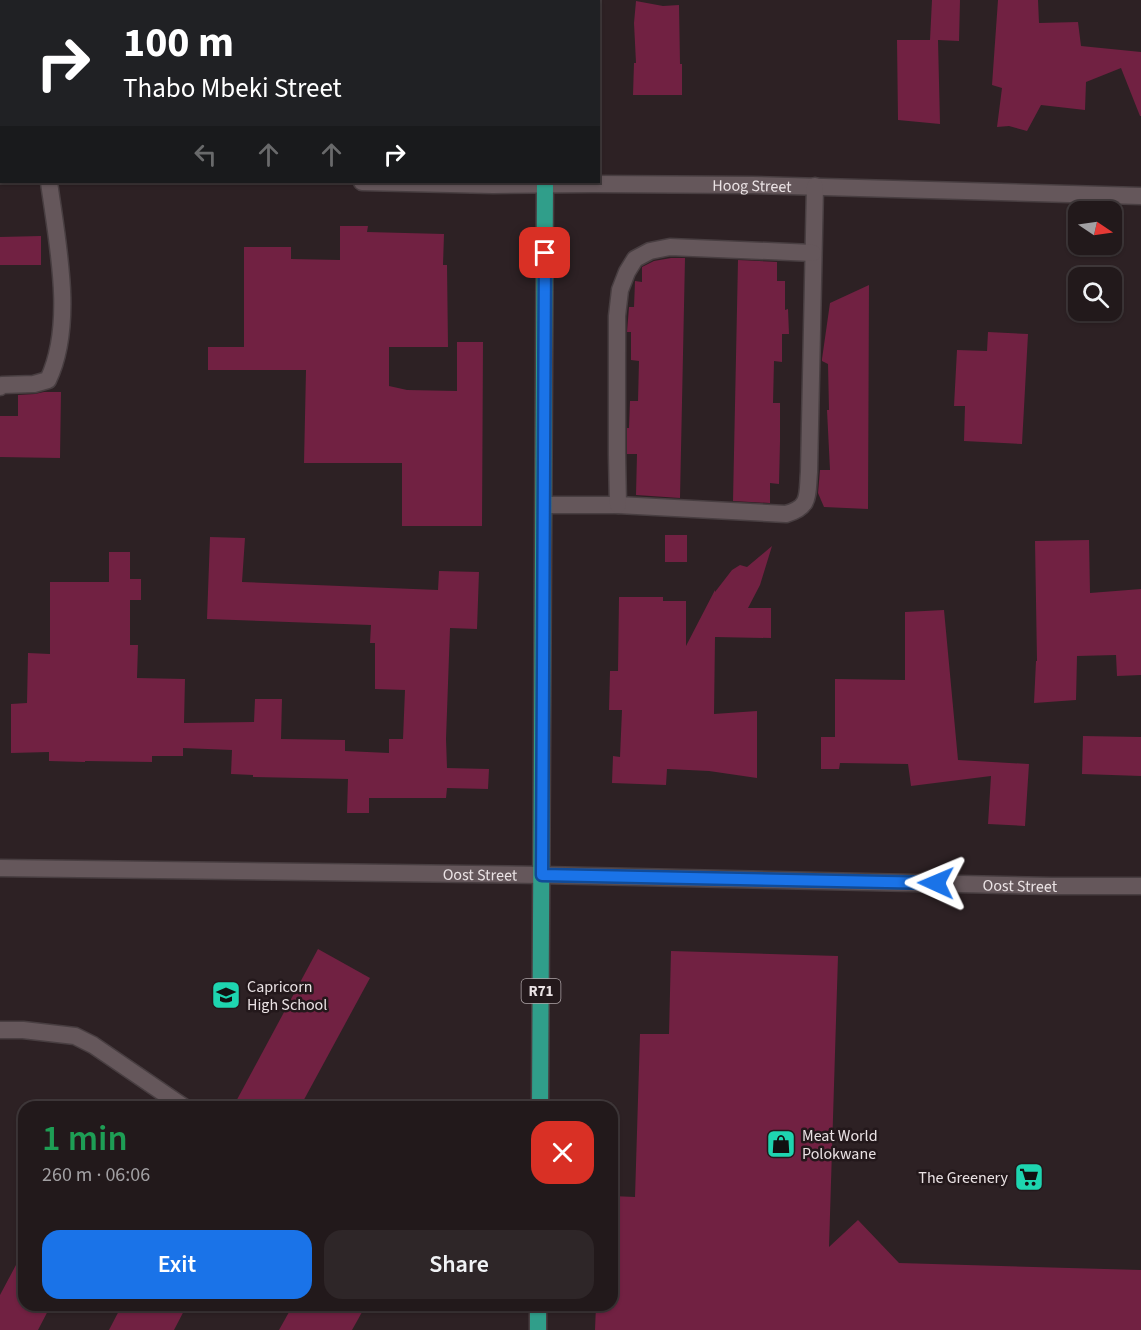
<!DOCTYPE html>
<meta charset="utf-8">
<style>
:root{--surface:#22191b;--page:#2e2628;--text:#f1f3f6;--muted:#a2a0a3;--line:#3f383a;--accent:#1a73e8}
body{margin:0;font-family:"Source Sans 3",sans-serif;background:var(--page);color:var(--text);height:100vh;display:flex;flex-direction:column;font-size:22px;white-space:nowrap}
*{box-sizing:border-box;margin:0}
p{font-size:20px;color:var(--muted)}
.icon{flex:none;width:33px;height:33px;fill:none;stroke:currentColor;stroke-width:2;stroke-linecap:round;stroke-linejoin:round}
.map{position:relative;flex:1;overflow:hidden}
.side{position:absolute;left:18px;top:1101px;width:600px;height:210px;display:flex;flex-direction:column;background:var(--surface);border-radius:18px;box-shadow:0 2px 4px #0004,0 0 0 2px var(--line)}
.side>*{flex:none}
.banner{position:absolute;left:0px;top:0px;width:600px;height:183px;box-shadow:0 2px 4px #0004,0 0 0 2px var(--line);background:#202124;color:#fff;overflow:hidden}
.needle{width:39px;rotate:103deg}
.buttons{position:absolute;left:1068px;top:201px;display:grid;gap:12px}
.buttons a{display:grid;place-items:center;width:54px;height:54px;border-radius:12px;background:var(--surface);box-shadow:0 2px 4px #0004,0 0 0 2px var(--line);font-size:30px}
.pin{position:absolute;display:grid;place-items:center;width:51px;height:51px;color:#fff;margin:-26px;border-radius:12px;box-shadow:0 3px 9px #0006}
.me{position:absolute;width:66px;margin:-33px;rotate:271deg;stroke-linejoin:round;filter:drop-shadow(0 0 4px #0008)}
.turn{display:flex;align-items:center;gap:21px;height:126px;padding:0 24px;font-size:27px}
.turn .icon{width:78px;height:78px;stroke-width:2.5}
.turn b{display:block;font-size:42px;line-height:51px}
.lanes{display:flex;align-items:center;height:57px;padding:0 24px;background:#0003;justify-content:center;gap:30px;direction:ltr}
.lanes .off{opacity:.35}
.round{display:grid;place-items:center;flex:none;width:63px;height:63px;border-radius:18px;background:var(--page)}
.summary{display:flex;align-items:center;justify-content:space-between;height:102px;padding:0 24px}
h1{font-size:36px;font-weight:600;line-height:45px;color:#1e9e55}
.button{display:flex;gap:12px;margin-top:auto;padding:12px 24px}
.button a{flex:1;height:69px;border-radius:18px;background:var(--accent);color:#fff;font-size:24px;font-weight:600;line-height:69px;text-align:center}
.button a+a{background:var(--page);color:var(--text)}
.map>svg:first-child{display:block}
.building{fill:#712142}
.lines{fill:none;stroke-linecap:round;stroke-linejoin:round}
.minor-casing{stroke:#483e41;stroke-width:19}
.primary-casing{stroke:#483e41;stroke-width:19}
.minor{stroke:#65575b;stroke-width:16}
.primary{stroke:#309e8a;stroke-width:16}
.route-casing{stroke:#114b97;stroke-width:15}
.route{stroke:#1a73e8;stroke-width:10}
.labels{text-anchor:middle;stroke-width:5;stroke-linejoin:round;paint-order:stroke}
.shield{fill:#23181b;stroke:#aea5a8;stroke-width:1.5}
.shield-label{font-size:15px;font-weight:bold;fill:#eae2e4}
.street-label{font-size:16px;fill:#eae2e4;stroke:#23181b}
.poi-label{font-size:16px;fill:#eae2e4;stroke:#23181b;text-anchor:start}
</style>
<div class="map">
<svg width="1141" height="1330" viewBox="0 0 1141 1330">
<rect width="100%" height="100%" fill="#2d2124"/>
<g class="building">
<path d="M 932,0 L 960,0 L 959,41 L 938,40 L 940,124 L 898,120 L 897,40 L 930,40 Z"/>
<path d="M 998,0 L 1038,0 L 1039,23 L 1078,22 L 1081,46 L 1141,52 L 1141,116 L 1140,116 L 1121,68 L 1086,82 L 1085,110 L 1041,105 L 1027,131 L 1009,126 L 997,127 L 1002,88 L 992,85 Z"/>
<path d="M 636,1 L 663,6 L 679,5 L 680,64 L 682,64 L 682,95 L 633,95 L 634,63 L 636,63 L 634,23 Z"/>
<path d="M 340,226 L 368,226 L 367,232 L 444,234 L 443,265 L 447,265 L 448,347 L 389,347 L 389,386 L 407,390 L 457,391 L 457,342 L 483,342 L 482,526 L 402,526 L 402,463 L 304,463 L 306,370 L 208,370 L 208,347 L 244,347 L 244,247 L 291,247 L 291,259 L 340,260 Z"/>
<path d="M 41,236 L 41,265 L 0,265 L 0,237 Z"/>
<path d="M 671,258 L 685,258 L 680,498 L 636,495 L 637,454 L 627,454 L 627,428 L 629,428 L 630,401 L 638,401 L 639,361 L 631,360 L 631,332 L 627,332 L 629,307 L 634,307 L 635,281 L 642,282 L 642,267 L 654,261 Z"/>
<path d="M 738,260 L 777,262 L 777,281 L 785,281 L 785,310 L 788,309 L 789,334 L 782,334 L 782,362 L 774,361 L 773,403 L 780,403 L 780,442 L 779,484 L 770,483 L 770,503 L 733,501 Z"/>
<path d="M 869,285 L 868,509 L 824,507 L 818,493 L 820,470 L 830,470 L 827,410 L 829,410 L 828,364 L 822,361 L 822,359 L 830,303 Z"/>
<path d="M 988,332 L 1028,334 L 1022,444 L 964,441 L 965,406 L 954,406 L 957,350 L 987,351 Z"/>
<path d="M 44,392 L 61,392 L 60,458 L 0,457 L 0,416 L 18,416 L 18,395 L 35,394 Z"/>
<rect x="665" y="535" width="22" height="27"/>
<path d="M 210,537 L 245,538 L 242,582 L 438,590 L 439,571 L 479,572 L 477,629 L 450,628 L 446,739 L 447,768 L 489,769 L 488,789 L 447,788 L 446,798 L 369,798 L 369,813 L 347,813 L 348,779 L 253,777 L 253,775 L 231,774 L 232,750 L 183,748 L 183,756 L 152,756 L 152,762 L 85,761 L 85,762 L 49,761 L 49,752 L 11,753 L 11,704 L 27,703 L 28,653 L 50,654 L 50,582 L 109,582 L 109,552 L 130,552 L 130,579 L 141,579 L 141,600 L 130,600 L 130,645 L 138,645 L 137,678 L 185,679 L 184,723 L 254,722 L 255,699 L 282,699 L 281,739 L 345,740 L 345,751 L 389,753 L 389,739 L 403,739 L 405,690 L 375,689 L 375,643 L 370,643 L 371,625 L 207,619 Z"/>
<path d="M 1089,540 L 1090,593 L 1141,589 L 1141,675 L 1117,676 L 1116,655 L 1077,656 L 1076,700 L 1034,703 L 1036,661 L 1037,661 L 1035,541 Z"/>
<path d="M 772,546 L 760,585 L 748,608 L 771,608 L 771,638 L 715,637 L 714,714 L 757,711 L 757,778 L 709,771 L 667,769 L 666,785 L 612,783 L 613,756 L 620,757 L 622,710 L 609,710 L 610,671 L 618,671 L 619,597 L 663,597 L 663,601 L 686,601 L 686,646 L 715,590 L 715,592 L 732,570 L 740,565 L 747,567 Z"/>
<path d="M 944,610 L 958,760 L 1029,764 L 1025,826 L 988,824 L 991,776 L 911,786 L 908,764 L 840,763 L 839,769 L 821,769 L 821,737 L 835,737 L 835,679 L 905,680 L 905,612 Z"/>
<path d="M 1083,736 L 1141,737 L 1141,776 L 1082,774 Z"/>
<path d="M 318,949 L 370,978 L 300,1107 L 233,1107 Z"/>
<path d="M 671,951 L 838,956 L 829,1247 L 858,1220 L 899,1263 L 1141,1270 L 1141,1330 L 595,1330 L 596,1305 L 612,1305 L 612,1196 L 635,1197 L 640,1034 L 669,1034 Z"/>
<path d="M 24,1250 L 24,1305 L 51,1305 L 38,1330 L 0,1330 L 0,1295 Z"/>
<path d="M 122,1305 L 187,1305 L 174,1330 L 109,1330 Z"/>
<path d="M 293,1305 L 366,1305 L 352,1330 L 279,1330 Z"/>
</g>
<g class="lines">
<g class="minor-casing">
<g id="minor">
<path d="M 0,173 L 2,173"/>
<path id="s1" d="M 362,182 L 493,185 L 593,184 L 752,185 L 1141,196"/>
<path d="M 0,387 L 2,385 L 34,384 L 48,380 C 75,324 57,242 49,182"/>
<path d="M 544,505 L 618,505 L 786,514 C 811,507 807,495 809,472 L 815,186"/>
<path d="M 618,505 L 617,455 L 617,316 L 620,290 L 627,272 L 635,259 L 650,251 L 670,247 L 813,253"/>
<path id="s2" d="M 0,868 L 542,875 L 1052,886 L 1141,886"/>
<path d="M 0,1030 L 23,1030 L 75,1036 L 93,1045 L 184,1107"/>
</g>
</g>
<g class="primary-casing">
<g id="primary">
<path d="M 545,2 L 545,0"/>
<path d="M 540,1107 L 545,182"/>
<path d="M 538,1330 L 538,1305"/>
</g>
</g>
<use href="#minor" class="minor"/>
<use href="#primary" class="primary"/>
</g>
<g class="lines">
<g class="route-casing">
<path id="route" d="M 545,253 L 542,875 L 936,883"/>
</g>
<use href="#route" class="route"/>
</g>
<defs>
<g id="school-square" transform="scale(1.5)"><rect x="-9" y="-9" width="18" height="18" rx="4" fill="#1ed5b0" stroke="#23181b"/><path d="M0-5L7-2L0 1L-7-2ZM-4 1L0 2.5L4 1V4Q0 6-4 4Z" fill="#111"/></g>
<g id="shop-square" transform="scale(1.5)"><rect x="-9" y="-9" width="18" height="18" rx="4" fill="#1ed5b0" stroke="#23181b"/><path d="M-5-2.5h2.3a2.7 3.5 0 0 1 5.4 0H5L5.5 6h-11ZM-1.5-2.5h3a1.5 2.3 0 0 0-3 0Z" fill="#111"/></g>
<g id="supermarket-square" transform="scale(1.5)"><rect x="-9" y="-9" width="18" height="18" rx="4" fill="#1ed5b0" stroke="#23181b"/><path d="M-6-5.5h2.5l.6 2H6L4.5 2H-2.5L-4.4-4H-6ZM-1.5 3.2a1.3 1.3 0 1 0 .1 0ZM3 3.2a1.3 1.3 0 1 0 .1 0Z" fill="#111"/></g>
</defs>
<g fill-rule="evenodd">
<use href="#school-square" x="226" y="995"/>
<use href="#shop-square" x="781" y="1144"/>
<use href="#supermarket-square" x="1029" y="1177"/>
</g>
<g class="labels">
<rect class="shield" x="521.5" y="979" width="39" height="24" rx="4.5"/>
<g class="shield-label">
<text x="541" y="996">R71</text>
</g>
<g class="street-label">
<text dy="6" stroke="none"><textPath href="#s1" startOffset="390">Hoog Street</textPath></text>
<text dy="6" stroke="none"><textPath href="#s2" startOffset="480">Oost Street</textPath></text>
<text dy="6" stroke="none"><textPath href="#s2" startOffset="1020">Oost Street</textPath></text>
</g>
<g class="poi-label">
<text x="247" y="992">Capricorn<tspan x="247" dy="18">High School</tspan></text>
<text x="802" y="1141">Meat World<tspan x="802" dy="18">Polokwane</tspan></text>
<text x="1008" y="1183" text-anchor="end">The Greenery</text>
</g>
</g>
</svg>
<div class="buttons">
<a><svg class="needle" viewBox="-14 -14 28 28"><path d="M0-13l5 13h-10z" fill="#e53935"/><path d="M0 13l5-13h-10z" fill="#a2a0a3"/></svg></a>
<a><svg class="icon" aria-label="search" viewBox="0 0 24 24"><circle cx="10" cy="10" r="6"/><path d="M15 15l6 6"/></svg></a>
</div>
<div class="pin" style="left:545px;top:253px;background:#d93025"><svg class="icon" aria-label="arrive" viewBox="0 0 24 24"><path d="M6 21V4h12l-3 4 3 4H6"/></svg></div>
<svg class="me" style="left:936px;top:883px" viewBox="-20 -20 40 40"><path d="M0-17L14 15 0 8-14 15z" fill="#1a73e8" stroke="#fff" stroke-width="4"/></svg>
<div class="banner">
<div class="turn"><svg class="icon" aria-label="right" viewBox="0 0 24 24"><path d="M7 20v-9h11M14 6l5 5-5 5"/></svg><div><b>100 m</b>Thabo Mbeki Street</div></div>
<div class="lanes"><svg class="icon off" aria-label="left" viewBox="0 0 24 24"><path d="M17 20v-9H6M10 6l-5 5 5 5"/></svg><svg class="icon off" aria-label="ahead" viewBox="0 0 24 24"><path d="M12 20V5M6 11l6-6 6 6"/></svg><svg class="icon off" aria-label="ahead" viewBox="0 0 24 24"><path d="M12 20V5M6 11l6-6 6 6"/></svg><svg class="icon" aria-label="right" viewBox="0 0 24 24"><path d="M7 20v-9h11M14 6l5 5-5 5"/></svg></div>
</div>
<section class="side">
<div class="summary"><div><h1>1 min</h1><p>260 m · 06:06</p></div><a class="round" style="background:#d93025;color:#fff"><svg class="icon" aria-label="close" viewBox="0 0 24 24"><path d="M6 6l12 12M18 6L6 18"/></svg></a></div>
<div class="button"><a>Exit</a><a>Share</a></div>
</section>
</div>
